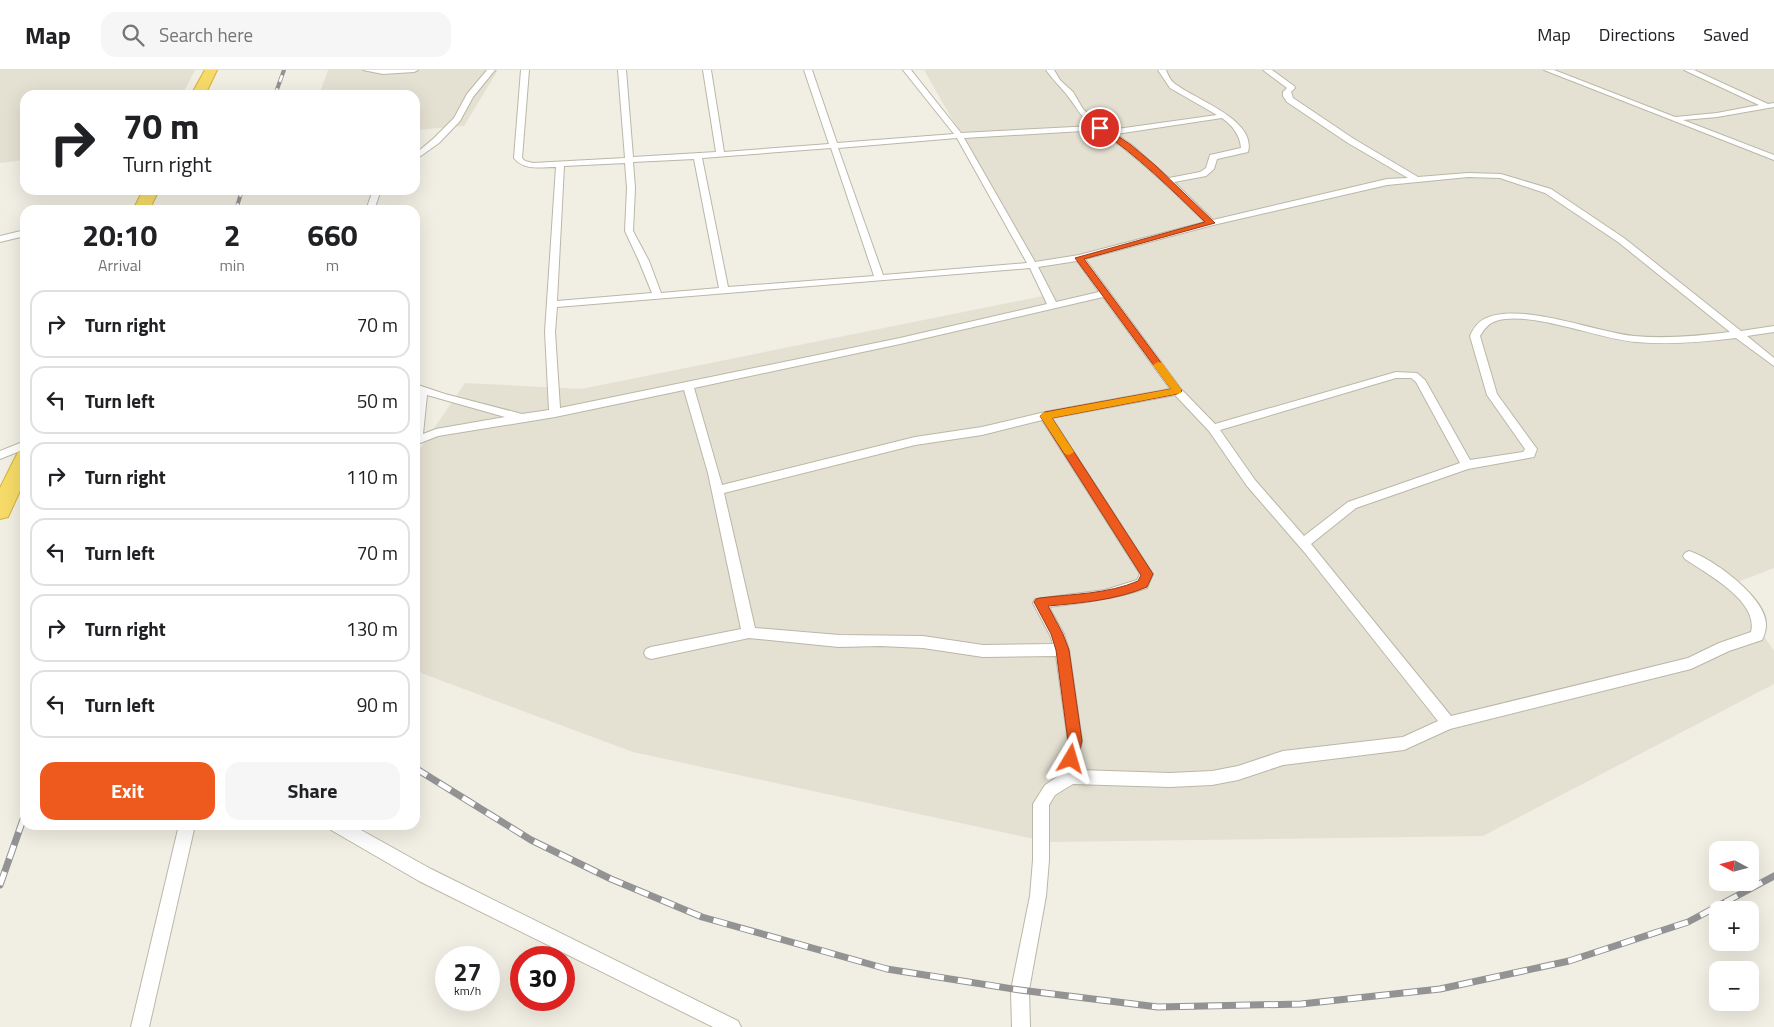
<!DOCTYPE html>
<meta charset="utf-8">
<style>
:root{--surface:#fff;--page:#f6f6f6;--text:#202124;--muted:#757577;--line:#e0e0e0;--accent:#ee5a1d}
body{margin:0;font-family:"Titillium Web",sans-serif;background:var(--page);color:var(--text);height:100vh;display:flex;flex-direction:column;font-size:19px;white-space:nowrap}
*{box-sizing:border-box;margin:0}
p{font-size:16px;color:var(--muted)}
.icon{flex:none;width:28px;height:28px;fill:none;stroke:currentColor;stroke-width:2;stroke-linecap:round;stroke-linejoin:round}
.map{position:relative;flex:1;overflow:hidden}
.panel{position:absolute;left:20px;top:135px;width:400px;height:625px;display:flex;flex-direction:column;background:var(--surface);border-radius:15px;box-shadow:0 5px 20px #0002}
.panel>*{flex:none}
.top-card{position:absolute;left:20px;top:20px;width:400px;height:105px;border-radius:15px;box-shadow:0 5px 20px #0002;background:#fff;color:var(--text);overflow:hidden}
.needle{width:32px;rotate:277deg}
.controls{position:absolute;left:1709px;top:771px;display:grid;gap:10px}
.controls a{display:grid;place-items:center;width:50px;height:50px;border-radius:10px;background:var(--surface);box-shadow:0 5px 20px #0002;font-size:25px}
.speed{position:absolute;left:435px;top:876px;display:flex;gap:10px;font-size:25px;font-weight:700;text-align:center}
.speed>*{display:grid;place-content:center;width:65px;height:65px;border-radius:50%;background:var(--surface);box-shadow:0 5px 20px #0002;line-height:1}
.speed small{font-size:12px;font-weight:400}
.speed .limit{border:8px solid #d22;background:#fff;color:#111}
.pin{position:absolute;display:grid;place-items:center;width:42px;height:42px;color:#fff;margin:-21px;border:2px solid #fff;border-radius:50%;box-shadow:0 1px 5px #0007}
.me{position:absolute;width:55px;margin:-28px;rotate:7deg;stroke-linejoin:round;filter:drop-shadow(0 0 4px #0008)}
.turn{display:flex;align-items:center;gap:18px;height:105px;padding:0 20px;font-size:22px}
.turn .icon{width:65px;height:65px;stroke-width:2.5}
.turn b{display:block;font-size:35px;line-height:42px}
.eta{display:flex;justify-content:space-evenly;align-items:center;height:85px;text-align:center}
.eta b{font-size:30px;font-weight:700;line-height:35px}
.action{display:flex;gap:10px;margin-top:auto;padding:10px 20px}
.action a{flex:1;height:58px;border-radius:15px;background:var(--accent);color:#fff;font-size:20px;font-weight:700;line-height:58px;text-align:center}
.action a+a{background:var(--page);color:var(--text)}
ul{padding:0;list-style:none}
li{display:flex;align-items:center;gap:15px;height:68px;margin:0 10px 8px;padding:0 10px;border:2px solid var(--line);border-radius:15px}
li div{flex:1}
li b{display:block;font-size:19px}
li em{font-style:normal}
header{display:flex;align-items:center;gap:30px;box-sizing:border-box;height:70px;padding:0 25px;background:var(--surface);border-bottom:1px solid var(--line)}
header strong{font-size:24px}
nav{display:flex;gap:28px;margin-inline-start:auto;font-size:18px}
.search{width:350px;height:45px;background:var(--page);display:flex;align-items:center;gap:12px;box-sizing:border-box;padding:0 18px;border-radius:15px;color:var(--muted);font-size:19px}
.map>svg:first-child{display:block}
.residential{fill:#e4e1d2}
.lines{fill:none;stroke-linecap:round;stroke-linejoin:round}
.street-casing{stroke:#bbb7a7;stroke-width:2}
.highway-casing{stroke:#d4b13a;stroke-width:2}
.street{fill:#fff;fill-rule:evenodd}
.highway{fill:#f6db69;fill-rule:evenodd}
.rail-far1-casing{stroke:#939393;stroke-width:4}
.rail-casing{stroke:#939393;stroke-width:7}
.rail-far1{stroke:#fff;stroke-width:2.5;stroke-dasharray:7;stroke-linecap:butt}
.rail{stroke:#fff;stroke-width:5;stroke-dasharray:14;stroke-linecap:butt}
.route{fill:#ee5a1d;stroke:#9b3a13}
.slow{fill:#f59e0b}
</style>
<header>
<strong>Map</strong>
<div class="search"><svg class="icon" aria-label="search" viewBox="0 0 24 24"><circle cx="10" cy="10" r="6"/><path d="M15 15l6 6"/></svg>Search here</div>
<nav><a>Map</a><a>Directions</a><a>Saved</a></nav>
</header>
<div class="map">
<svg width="1774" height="957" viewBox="0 0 1774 957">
<rect width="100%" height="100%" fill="#f1eee3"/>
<g class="residential">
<path d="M 0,0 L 195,0 L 182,25 L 25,25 L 25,90 L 0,93 Z"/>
<path d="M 328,0 L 498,0 L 464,56 L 415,60 L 415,25 L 319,25 Z"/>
<path d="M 924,0 L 1774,0 L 1774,498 L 1730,515 L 1774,581 L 1774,614 L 1483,766 L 1048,772 L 633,682 L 421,603 L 415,589 L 415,386 L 465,313 L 581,319 L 1053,224 Z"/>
</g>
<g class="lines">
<g class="street-casing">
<g id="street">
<path d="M 363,0 L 418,0 L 414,2 L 383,4 Z"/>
<path d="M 487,0 L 495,0 L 473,27 L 460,51 L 439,73 L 415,90 L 415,84 L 433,69 L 454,48 L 467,24 Z"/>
<path d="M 521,0 L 529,0 L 522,88 L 525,91 L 533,93 L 625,88 L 618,0 L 626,0 L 633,87 L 716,82 L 703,0 L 711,0 L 724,82 L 829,74 L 804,0 L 812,0 L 837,73 L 954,64 L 903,0 L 911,0 L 961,63 L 1093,56 C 1081,48 1076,36 1067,25 C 1060,16 1053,10 1046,0 L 1054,0 L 1060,10 L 1073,22 L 1083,39 L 1095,50 L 1110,60 L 1217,45 L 1170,18 L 1158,0 L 1166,0 C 1168,5 1170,10 1174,13 C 1193,29 1257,49 1248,82 L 1217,89 L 1214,99 L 1206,106 L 1174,112 L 1213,150 L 1387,109 L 1408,108 L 1348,73 L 1287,32 L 1283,26 L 1283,22 L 1287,18 L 1263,0 L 1272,0 L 1294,16 L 1295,18 L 1291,22 L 1293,28 L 1354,69 L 1418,107 L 1468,103 L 1501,104 L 1551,119 L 1624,168 L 1741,261 L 1774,256 L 1774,262 L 1747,266 L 1774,288 L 1774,296 L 1736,268 C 1703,272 1670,275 1636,272 C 1598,269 1531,240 1496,251 C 1489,253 1484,259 1480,266 L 1497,324 L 1537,379 L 1534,387 L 1468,399 L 1356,438 L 1311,474 L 1451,646 L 1688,588 L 1719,573 L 1751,562 C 1759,531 1707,504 1685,489 L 1683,486 L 1685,483 L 1689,481 C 1712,488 1767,528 1766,555 C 1766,560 1764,566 1762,570 L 1729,581 L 1691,599 L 1450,659 L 1404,680 L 1283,695 L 1238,710 L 1212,715 L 1170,717 L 1073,714 L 1055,725 L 1049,735 L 1049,790 L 1046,826 L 1029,920 L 1030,957 L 1012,957 L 1011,920 L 1030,826 L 1033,790 L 1033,734 L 1045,715 L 1063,703 L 1064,689 L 1068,671 L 1056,586 L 983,587 L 923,578 L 880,576 L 839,577 L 749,568 L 651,589 L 646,587 L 644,583 L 646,579 L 651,577 L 741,559 L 708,403 L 684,320 L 555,347 L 438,366 L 415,375 L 415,314 L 445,324 L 522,344 L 549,340 L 545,262 L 556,97 C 541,97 524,101 514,88 ZM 1222,48 C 1233,56 1240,65 1241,78 L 1210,85 L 1206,98 L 1200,102 L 1169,108 L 1132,75 L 1116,64 ZM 1099,60 C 1138,87 1171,119 1205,152 L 1079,185 L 1035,192 L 964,68 ZM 957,68 L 1027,193 L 883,205 L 838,78 ZM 831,78 L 874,206 L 728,217 L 702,88 ZM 694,89 L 719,218 L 661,223 L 649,191 L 633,161 L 635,118 L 633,92 ZM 625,93 L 627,118 L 625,161 L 639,191 L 652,223 L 557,231 L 564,96 ZM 1468,107 L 1500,108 L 1545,123 L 1618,172 L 1730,262 C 1698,266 1666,269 1634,266 C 1595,262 1519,231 1484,249 C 1477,253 1473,259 1470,266 L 1487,325 L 1525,379 L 1523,382 L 1470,390 L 1425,310 L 1417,303 L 1396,302 L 1215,354 L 1181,319 L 1085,189 L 1213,155 L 1387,115 ZM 1077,191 L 1099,222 L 1056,232 L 1038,197 ZM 1030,198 L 1047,234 L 900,268 L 560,338 L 555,262 L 557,237 ZM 1103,227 L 1170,319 L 1045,342 L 982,357 L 915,367 L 722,415 L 694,318 L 900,274 ZM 1396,308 L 1411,308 L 1416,312 L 1460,393 L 1348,432 L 1304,466 L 1255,410 L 1220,360 ZM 427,325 L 505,347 L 436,359 L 423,364 ZM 1175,325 L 1209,361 L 1247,416 L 1305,483 L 1438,651 L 1403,667 L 1283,681 L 1238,696 L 1212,701 L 1170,703 L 1079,700 L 1078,689 L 1082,671 L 1069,580 L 1064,564 L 1049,537 C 1083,533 1115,529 1147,518 L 1153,504 L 1052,348 ZM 1042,350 L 1140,504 L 1137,510 L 1105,520 L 1035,529 L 1033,533 L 1050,565 L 1053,574 L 983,575 L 923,566 L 839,565 L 755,558 L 724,423 L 915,375 L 982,365 Z"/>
<path d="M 1544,0 L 1554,0 L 1675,47 L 1717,43 L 1759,35 L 1684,0 L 1694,0 L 1768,34 L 1774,33 L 1774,37 L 1717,47 L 1683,50 L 1774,85 L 1774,90 Z"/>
<path d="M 373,120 L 381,120 L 374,140 L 366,140 Z"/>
<path d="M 25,160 L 25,166 L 0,172 L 0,166 Z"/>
<path d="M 25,371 L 25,379 L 0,389 L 0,381 Z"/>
<path d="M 179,755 L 195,755 L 149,957 L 131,957 Z"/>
<path d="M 329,755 L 352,755 L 431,799 L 738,951 L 741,957 L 713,957 L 419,811 L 331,760 Z"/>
</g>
</g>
<g class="highway-casing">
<g id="highway">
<path d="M 205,0 L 217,0 L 205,25 L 191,25 Z"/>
<path d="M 143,120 L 159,120 L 149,140 L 133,140 Z"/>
<path d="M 25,380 L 25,410 L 8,447 L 0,449 L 0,418 L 18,382 Z"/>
</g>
</g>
<use href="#street" class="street"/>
<use href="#highway" class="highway"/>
<g class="rail-far1-casing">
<g id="rail-far1">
<path d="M 275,25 L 284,0"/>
<path d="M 236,140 L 242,120"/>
</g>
</g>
<g class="rail-casing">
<g id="rail">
<path d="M 415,698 L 531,770 L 611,809 L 702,847 L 887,899 L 1020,920 L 1158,937 L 1301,934 L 1440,919 L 1569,891 L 1688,852 L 1774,806"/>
<path d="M 0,815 L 25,744"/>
</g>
</g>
<use href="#rail-far1" class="rail-far1"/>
<use href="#rail" class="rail"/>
</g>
<path class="route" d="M 1098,56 L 1103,56 L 1131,75 L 1156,96 L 1215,153 L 1084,189 L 1182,321 L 1177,324 L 1052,348 L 1153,504 L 1147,517 C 1116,530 1081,533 1048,536 L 1063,564 L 1069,580 L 1082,671 L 1076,694 L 1071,695 L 1067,694 L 1065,689 L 1068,671 L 1056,580 L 1051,564 L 1034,532 L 1036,529 L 1040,528 C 1072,524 1108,524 1138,511 L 1141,505 L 1040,346 L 1045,342 L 1171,319 L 1075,188 L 1205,152 C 1171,119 1138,86 1098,59 Z"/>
<path class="slow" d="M 1158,292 L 1162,293 L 1181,319 L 1181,323 L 1052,348 L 1074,382 L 1069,385 L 1065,384 L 1040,346 L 1042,343 L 1171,319 L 1153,295 Z"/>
</svg>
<div class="controls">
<a><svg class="needle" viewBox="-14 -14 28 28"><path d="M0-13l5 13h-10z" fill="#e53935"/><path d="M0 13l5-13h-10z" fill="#757577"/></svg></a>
<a>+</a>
<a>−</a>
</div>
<div class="speed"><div>27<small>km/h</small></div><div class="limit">30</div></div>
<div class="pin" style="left:1100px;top:58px;background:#d93025"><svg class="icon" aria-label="arrive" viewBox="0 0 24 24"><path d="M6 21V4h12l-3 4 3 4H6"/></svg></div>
<svg class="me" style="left:1071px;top:689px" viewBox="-20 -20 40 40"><path d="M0-17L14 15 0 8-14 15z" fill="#ee5a1d" stroke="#fff" stroke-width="4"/></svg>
<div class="top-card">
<div class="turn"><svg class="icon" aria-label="right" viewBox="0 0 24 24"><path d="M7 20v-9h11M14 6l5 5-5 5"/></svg><div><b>70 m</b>Turn right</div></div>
</div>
<section class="panel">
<div class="eta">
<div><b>20:10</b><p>Arrival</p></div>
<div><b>2</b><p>min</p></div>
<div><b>660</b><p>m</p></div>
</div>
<ul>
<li><svg class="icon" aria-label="right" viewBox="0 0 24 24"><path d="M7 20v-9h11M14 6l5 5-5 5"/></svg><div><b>Turn right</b></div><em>70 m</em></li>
<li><svg class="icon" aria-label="left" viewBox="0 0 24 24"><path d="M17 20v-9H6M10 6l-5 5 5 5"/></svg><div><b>Turn left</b></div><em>50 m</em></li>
<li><svg class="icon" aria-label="right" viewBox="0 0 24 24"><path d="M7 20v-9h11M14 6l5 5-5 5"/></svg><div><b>Turn right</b></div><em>110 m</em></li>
<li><svg class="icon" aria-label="left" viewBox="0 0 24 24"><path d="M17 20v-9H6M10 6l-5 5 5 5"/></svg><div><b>Turn left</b></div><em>70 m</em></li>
<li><svg class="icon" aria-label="right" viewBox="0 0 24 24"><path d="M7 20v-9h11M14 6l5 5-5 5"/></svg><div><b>Turn right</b></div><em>130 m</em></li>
<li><svg class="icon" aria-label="left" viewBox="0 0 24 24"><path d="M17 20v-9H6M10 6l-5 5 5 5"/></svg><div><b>Turn left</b></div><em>90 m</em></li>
</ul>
<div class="action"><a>Exit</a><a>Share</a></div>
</section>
</div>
